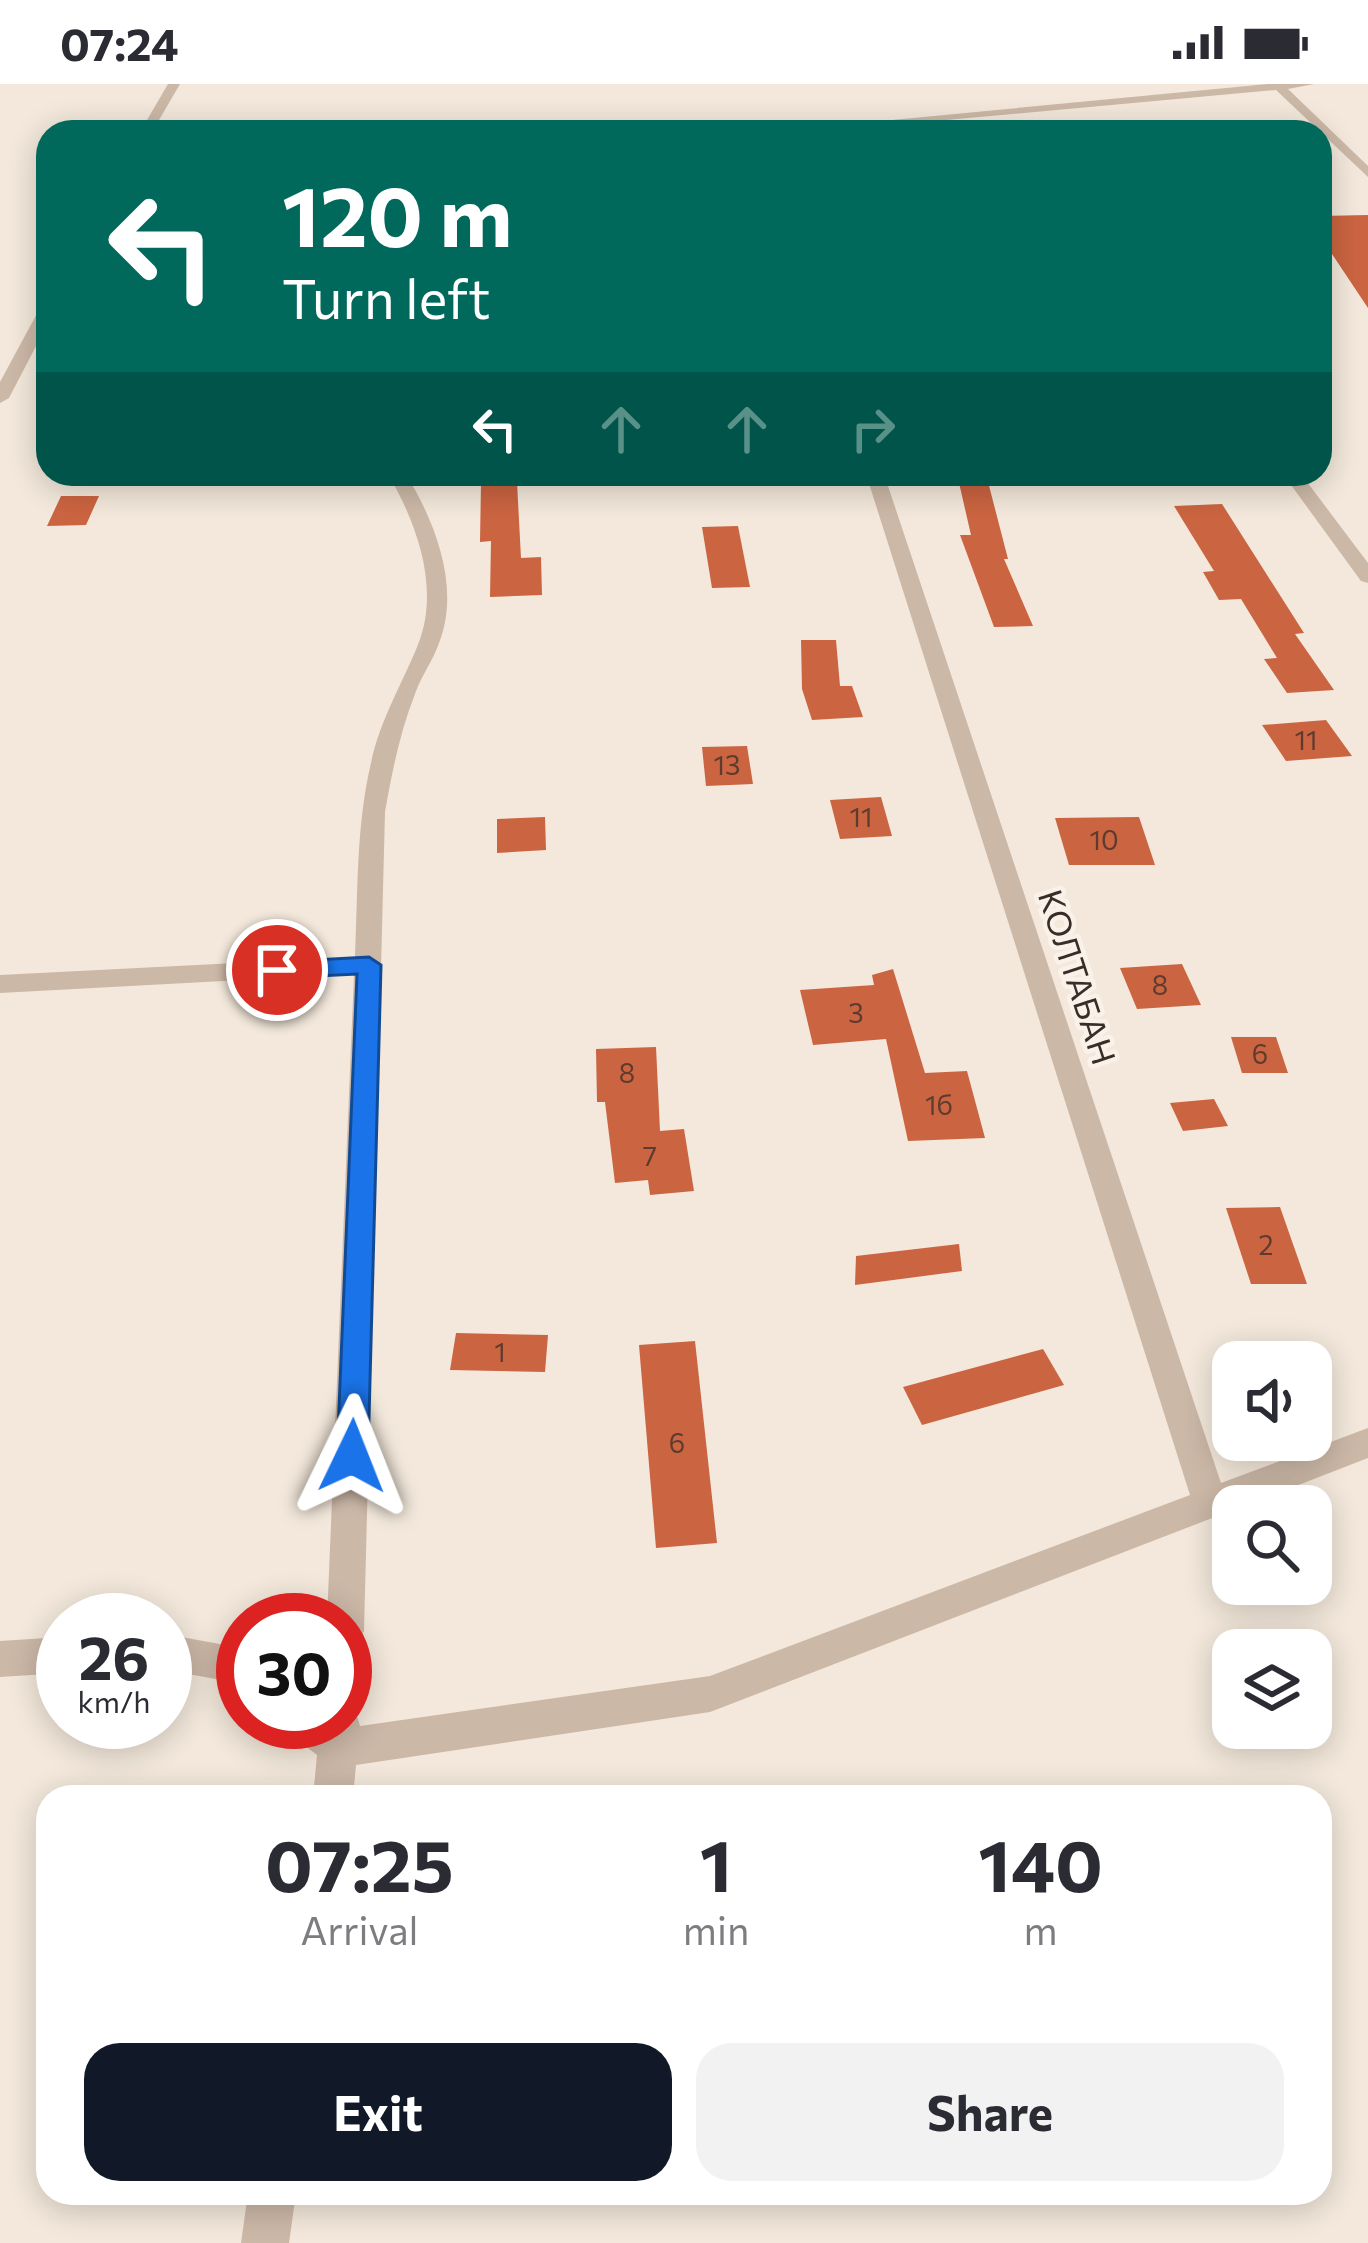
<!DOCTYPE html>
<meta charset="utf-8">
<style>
:root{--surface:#fff;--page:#f2f2f3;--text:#2b2b33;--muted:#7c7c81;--accent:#111827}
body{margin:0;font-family:Commissioner,sans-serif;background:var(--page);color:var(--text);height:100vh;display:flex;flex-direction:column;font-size:45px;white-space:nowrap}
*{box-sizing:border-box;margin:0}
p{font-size:39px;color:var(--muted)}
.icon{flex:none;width:66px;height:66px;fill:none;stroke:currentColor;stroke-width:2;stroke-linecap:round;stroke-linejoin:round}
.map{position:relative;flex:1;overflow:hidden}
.drawer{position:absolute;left:36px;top:1701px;width:1296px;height:420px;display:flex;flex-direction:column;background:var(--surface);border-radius:36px;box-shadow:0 6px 30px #0003}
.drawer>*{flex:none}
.hud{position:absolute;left:36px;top:36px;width:1296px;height:366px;border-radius:36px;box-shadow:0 6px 30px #0003;background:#00695c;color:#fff;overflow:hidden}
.tools{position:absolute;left:1212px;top:1257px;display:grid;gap:24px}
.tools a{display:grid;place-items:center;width:120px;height:120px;border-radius:24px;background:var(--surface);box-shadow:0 6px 30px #0003;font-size:60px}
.speed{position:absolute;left:36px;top:1509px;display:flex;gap:24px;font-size:60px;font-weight:700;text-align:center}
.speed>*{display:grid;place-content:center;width:156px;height:156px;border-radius:50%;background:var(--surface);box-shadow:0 6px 30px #0003;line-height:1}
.speed small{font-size:30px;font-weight:400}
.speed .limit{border:18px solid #d22;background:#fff;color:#111}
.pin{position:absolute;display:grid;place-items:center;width:102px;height:102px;color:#fff;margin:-51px;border:6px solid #fff;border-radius:50%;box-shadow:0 3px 12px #0007}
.me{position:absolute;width:132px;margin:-66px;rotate:2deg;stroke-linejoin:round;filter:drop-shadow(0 0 9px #0008)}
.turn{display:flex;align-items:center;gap:42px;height:252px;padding:0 48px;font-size:54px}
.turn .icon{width:156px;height:156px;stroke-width:2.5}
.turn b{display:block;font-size:84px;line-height:102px}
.lanes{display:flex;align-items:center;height:114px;padding:0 48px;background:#0003;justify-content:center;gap:60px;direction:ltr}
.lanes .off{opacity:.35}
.eta{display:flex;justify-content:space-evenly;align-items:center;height:204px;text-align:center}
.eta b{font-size:72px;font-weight:700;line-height:84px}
.action{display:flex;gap:24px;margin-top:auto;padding:24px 48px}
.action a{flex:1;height:138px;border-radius:36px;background:var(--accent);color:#fff;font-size:48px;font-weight:700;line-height:138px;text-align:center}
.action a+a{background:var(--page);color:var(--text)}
.status{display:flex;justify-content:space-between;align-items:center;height:84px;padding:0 60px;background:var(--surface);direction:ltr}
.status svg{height:33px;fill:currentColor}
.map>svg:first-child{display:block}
.building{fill:#cb6441}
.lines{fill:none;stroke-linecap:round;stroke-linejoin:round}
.minor{fill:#ccb8a7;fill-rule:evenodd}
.route{fill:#1a73e8;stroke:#114b97;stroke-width:3}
.labels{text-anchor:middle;stroke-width:9;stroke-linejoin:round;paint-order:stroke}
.number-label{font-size:27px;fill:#5d3b2e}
.street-label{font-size:33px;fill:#382d28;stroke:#faf2e8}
</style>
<div class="status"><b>07:24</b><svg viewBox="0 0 49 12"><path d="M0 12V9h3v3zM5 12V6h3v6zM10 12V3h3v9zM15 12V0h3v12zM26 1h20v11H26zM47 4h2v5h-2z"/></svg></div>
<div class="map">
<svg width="1368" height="2159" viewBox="0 0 1368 2159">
<rect width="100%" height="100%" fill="#f3e8db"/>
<g class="building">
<path d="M 1368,131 L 1368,224 L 1320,152 L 1320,132 Z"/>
<path d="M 491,390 L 510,390 L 511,398 L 517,398 L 521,474 L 541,473 L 542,511 L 490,513 L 491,457 L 480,458 L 481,399 L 491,399 Z"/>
<path d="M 957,390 L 986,390 L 1008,475 L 1004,475 L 1033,542 L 994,543 L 960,451 L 971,451 Z"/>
<path d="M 61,412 L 99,412 L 86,441 L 47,442 Z"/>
<path d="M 1222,420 L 1304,549 L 1295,550 L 1334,606 L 1287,609 L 1264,575 L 1277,574 L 1241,515 L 1219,516 L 1203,488 L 1214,487 L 1174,422 Z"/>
<path d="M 738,442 L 750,503 L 712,504 L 702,443 Z"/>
<path d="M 801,556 L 836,556 L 840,602 L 852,602 L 863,633 L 812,636 L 802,605 Z"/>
<path d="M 1326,636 L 1352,672 L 1286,677 L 1262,641 Z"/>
<path d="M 747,662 L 753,700 L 706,702 L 702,663 Z"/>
<path d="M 881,713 L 892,752 L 840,755 L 830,716 Z"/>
<path d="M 545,733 L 546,766 L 497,769 L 497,735 Z"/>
<path d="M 1139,733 L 1155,781 L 1069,781 L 1055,734 Z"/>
<path d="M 1182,880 L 1201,921 L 1137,925 L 1120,884 Z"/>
<path d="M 893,885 L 925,989 L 967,987 L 985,1054 L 908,1057 L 886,955 L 813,961 L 800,906 L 874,901 L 872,891 Z"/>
<path d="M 1231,953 L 1276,953 L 1288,989 L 1242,989 Z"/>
<path d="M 656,963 L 660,1047 L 684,1045 L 694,1107 L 650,1111 L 648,1096 L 615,1099 L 605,1018 L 597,1018 L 596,965 Z"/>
<path d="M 1214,1015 L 1228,1042 L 1183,1047 L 1170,1019 Z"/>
<path d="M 1280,1123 L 1307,1200 L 1251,1200 L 1226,1124 Z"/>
<path d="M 959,1160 L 962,1187 L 855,1201 L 856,1172 Z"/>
<path d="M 456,1249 L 548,1251 L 545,1288 L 450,1286 Z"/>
<path d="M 695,1257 L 717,1459 L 656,1464 L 639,1261 Z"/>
<path d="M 1043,1265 L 1064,1301 L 922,1341 L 903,1303 Z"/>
</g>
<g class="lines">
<g class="minor">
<path d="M 168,0 L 180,0 L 152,48 L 140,48 Z"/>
<path d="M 1268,0 L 1314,0 L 1288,5 L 1368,82 L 1368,93 L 1276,6 L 814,48 L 766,48 Z"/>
<path d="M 48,107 L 48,123 L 41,119 L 41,111 Z"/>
<path d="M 48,219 L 48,239 L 9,314 L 0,319 L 0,298 L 40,224 Z"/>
<path d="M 388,390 L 406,390 C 435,438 461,503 439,559 C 433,577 421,592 415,610 C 400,648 392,688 385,728 L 364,1547 L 358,1559 L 345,1564 L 345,1536 L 327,1536 L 354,890 L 0,909 L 0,891 L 355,873 C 358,808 356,742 371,679 C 380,635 403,599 419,558 C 440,502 416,438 388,390 Z"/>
<path d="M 866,390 L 884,390 L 1221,1399 L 1368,1344 L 1368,1374 L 1244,1422 L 1233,1422 L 1233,1426 L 710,1628 L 356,1681 L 353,1713 L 313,1713 L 317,1671 L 291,1651 L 285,1638 L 345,1638 L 345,1621 L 355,1625 L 360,1642 L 710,1592 L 1190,1411 Z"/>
<path d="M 1283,390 L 1301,390 L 1368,479 L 1368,499 L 1361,497 Z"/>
<path d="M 165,1550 L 225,1561 L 243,1569 L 243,1610 L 216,1595 L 165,1586 Z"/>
<path d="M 63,1553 L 63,1589 L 0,1593 L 0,1557 Z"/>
<path d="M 248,2109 L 296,2109 L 289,2159 L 241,2159 Z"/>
</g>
</g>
<path class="route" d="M 369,873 L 381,881 L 368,1372 L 364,1381 L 352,1385 L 341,1381 L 337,1372 L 357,890 L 277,894 L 265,886 L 277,878 Z"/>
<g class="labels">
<g class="number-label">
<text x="1306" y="666">11</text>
<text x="727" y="691">13</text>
<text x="861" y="743">11</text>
<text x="1104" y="766">10</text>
<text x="1160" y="911">8</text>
<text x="856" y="939">3</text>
<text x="1260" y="980">6</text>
<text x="627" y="999">8</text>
<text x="939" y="1031">1б</text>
<text x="650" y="1082">7</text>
<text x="1266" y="1171">2</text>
<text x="500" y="1278">1</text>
<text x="677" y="1369">6</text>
</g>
<g class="street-label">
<text transform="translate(1077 893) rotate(72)" y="12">КОЛТАБАН</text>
</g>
</g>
</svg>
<div class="tools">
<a><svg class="icon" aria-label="sound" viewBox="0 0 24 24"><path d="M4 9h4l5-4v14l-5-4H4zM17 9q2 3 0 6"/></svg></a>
<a><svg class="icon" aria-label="search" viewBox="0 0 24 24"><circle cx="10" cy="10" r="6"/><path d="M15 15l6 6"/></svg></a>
<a><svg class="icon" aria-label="layers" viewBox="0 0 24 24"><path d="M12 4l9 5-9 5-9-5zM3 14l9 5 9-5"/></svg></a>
</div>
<div class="speed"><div>26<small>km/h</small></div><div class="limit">30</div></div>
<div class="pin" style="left:277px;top:886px;background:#d93025"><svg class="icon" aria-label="arrive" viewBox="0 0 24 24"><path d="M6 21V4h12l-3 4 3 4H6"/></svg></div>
<svg class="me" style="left:352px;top:1372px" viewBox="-20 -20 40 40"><path d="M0-17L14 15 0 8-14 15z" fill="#1a73e8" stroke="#fff" stroke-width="4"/></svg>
<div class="hud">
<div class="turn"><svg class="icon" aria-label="left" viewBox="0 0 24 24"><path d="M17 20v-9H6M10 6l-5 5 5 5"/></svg><div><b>120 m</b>Turn left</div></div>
<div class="lanes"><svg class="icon" aria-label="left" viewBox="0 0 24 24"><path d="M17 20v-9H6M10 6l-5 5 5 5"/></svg><svg class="icon off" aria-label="ahead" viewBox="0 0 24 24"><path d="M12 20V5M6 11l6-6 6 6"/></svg><svg class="icon off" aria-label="ahead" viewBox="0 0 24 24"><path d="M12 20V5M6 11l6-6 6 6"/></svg><svg class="icon off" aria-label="right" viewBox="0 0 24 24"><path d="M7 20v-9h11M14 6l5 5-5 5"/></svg></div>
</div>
<section class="drawer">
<div class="eta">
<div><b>07:25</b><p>Arrival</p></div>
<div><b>1</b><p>min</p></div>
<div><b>140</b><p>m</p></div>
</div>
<div class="action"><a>Exit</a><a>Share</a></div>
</section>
</div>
